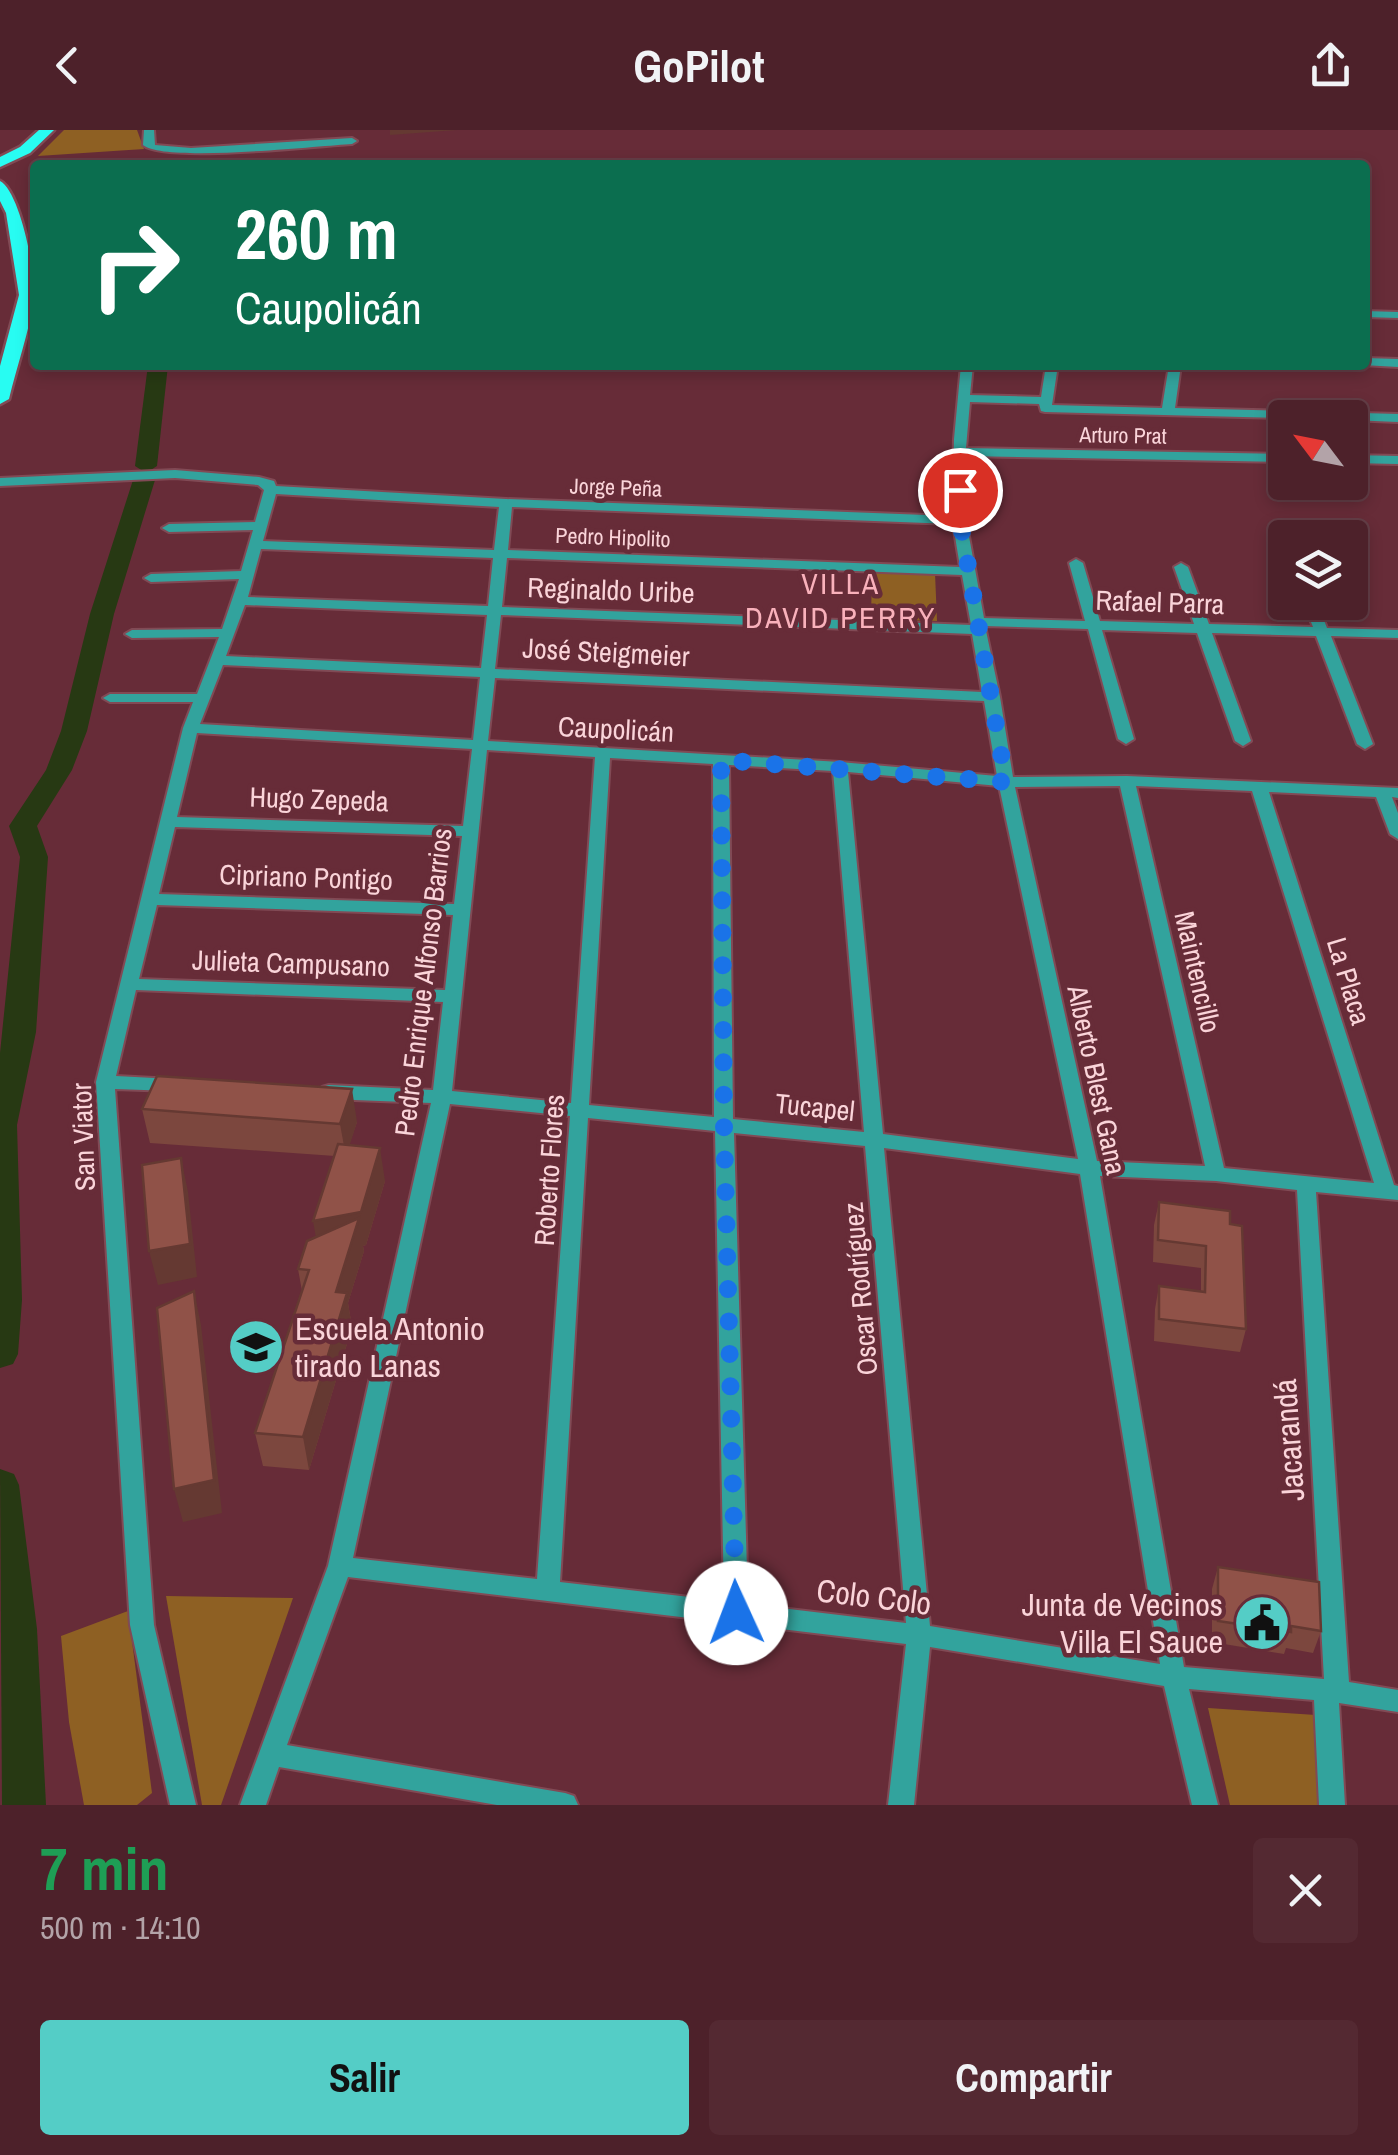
<!DOCTYPE html>
<html lang="es">
<meta charset="utf-8">
<style>
:root{--surface:#4d212a;--page:#542932;--text:#f1f3f6;--muted:#b3a3a8;--line:#643e47;--accent:#54cdc6}
body{margin:0;font-family:"Archivo Narrow",sans-serif;background:var(--page);color:var(--text);height:100vh;display:flex;flex-direction:column;font-size:38px;white-space:nowrap}
*{box-sizing:border-box;margin:0}
p{font-size:32px;color:var(--muted)}
.icon{flex:none;width:55px;height:55px;fill:none;stroke:currentColor;stroke-width:2;stroke-linecap:round;stroke-linejoin:round}
.map{position:relative;height:1675px;overflow:hidden}
.panel{display:flex;flex-direction:column;background:var(--surface);flex:1}
.panel>*{flex:none}
.top-card{position:absolute;left:30px;top:30px;width:1340px;height:210px;border-radius:10px;box-shadow:0 5px 15px #0003,0 0 0 2px var(--line);background:#0b6e4f;color:#fff;overflow:hidden}
.needle{width:65px;rotate:302deg}
.fabs{position:absolute;left:1268px;top:270px;display:grid;gap:20px}
.fabs a{display:grid;place-items:center;width:100px;height:100px;border-radius:10px;background:var(--surface);box-shadow:0 5px 15px #0003,0 0 0 2px var(--line);font-size:50px}
.pin{position:absolute;display:grid;place-items:center;width:85px;height:85px;color:#fff;margin:-42px;border:5px solid #fff;border-radius:50%;box-shadow:0 2px 10px #0007}
.me{position:absolute;width:110px;margin:-55px;rotate:358deg;stroke-linejoin:round;filter:drop-shadow(0 0 8px #0008)}
.turn{display:flex;align-items:center;gap:35px;height:210px;padding:0 40px;font-size:45px}
.turn .icon{width:130px;height:130px;stroke-width:2.5}
.turn b{display:block;font-size:70px;line-height:85px}
.round{display:grid;place-items:center;flex:none;width:105px;height:105px;border-radius:10px;background:var(--page)}
.summary{display:flex;align-items:center;justify-content:space-between;height:170px;padding:0 40px}
h1{font-size:60px;font-weight:800;line-height:75px;color:#1e9e55}
.button{display:flex;gap:20px;margin-top:auto;padding:20px 40px}
.button a{flex:1;height:115px;border-radius:10px;background:var(--accent);color:#111;font-size:40px;font-weight:800;line-height:115px;text-align:center}
.button a+a{background:var(--page);color:var(--text)}
header{display:flex;justify-content:space-between;align-items:center;height:130px;padding:0 40px;background:var(--surface);font-size:45px;font-weight:800}
.map>svg:first-child{display:block}
.green{fill:#8e6023}
.lines{fill:none;stroke-linecap:round;stroke-linejoin:round}
.canal{fill:#273913;fill-rule:evenodd}
.minor-casing{stroke:#814a55;stroke-width:4}
.major-casing{stroke:#814a55;stroke-width:5}
.minor{fill:#32a39d;fill-rule:evenodd}
.major{fill:#28fcf2;fill-rule:evenodd}
.wall{fill:#7c473e}
.shaded-wall{fill:#653932}
.building{fill:#905248;stroke:#653932;stroke-width:2.5}
.route{stroke:#1a73e8;stroke-width:18;stroke-dasharray:0 32.4}
.labels{text-anchor:middle;stroke-width:9;stroke-linejoin:round;paint-order:stroke}
.far-street-label{font-size:22px;fill:#fad4d9;stroke:#672c38}
.street-label{font-size:28px;fill:#fad4d9;stroke:#672c38}
.neighbourhood-label{font-size:30px;letter-spacing:2.5px;fill:#f9b1bb;stroke:#672c38}
.near-poi-label{font-size:32px;fill:#fad4d9;stroke:#672c38;text-anchor:start}
.near-street-label{font-size:32px;fill:#fad4d9;stroke:#672c38}
</style>
<header><svg class="icon" aria-label="back" viewBox="0 0 24 24"><path d="M15 5l-7 7 7 7"/></svg>GoPilot<svg class="icon" aria-label="share" viewBox="0 0 24 24"><path d="M12 15V3M7 8l5-5 5 5M5 13v7h14v-7"/></svg></header>
<div class="map">
<svg width="1398" height="1675" viewBox="0 0 1398 1675">
<rect width="100%" height="100%" fill="#672c38"/>
<g class="green">
<path d="M 64,0 L 137,0 L 144,19 L 38,26 Z"/>
<path d="M 872,441 L 935,443 L 937,491 L 871,489 Z"/>
<path d="M 166,1466 L 293,1468 L 221,1675 L 202,1675 Z"/>
<path d="M 128,1481 L 152,1663 L 137,1675 L 84,1675 L 69,1592 L 61,1506 Z"/>
<path d="M 1208,1578 L 1316,1585 L 1319,1675 L 1230,1675 Z"/>
</g>
<g class="lines">
<g class="canal">
<path d="M 148,235 L 168,235 L 157,336 L 146,343 L 135,336 Z"/>
<path d="M 144,343 L 155,350 L 114,484 L 87,601 L 72,640 L 37,696 L 48,727 L 36,902 L 17,995 L 22,1170 L 18,1224 L 13,1234 L 0,1238 L 0,923 L 20,727 L 9,696 L 46,640 L 61,601 L 90,484 L 133,350 Z"/>
<path d="M 0,1339 L 14,1344 L 19,1355 L 37,1499 L 46,1675 L 2,1675 Z"/>
</g>
<g class="minor-casing">
<g id="minor">
<path d="M 144,0 L 154,0 L 155,15 L 191,18 L 352,8 L 357,11 L 352,14 C 317,16 164,33 143,15 Z"/>
<path d="M 1365,181 L 1398,182 L 1398,188 L 1365,187 Z"/>
<path d="M 1365,228 L 1398,229 L 1398,237 L 1363,235 Z"/>
<path d="M 961,235 L 973,235 L 970,265 L 1041,267 L 1046,235 L 1058,235 L 1052,275 L 1162,278 L 1169,235 L 1181,235 L 1175,278 L 1398,284 L 1398,292 L 1350,290 L 1350,288 L 1285,288 L 1045,282 L 1041,281 L 1039,274 L 970,272 L 966,318 L 1285,324 L 1285,332 L 966,326 L 966,390 L 984,488 L 1085,491 L 1069,433 L 1076,429 L 1083,433 L 1100,491 L 1194,494 L 1174,437 L 1181,433 L 1188,437 L 1209,494 L 1313,497 L 1303,472 L 1317,472 L 1327,498 L 1398,500 L 1398,508 L 1331,506 L 1373,614 L 1365,619 L 1357,614 L 1316,506 L 1212,503 L 1251,611 L 1243,616 L 1235,611 L 1197,503 L 1102,500 L 1134,609 L 1126,614 L 1118,609 L 1088,499 L 985,496 L 1000,567 L 1013,647 L 1127,646 L 1398,658 L 1398,668 L 1392,667 L 1398,683 L 1398,709 L 1390,704 L 1376,667 L 1269,662 L 1394,1055 L 1398,1056 L 1398,1070 L 1316,1062 L 1349,1552 L 1398,1560 L 1398,1582 L 1339,1573 L 1345,1675 L 1319,1675 L 1314,1570 L 1189,1559 L 1218,1675 L 1192,1675 L 1164,1556 L 930,1517 L 914,1675 L 888,1675 L 906,1514 L 348,1447 L 287,1615 L 565,1663 L 574,1666 L 578,1675 L 497,1675 L 279,1637 L 266,1675 L 240,1675 L 328,1436 L 431,973 L 329,969 L 322,967 L 320,962 L 322,957 L 329,955 L 433,960 L 443,872 L 136,860 L 116,946 L 173,949 L 180,950 L 182,955 L 180,960 L 173,961 L 115,959 L 154,1495 L 196,1675 L 170,1675 L 130,1495 L 96,952 L 183,598 L 193,572 L 110,572 L 103,568 L 110,564 L 197,564 L 219,507 L 132,508 L 125,504 L 132,500 L 222,499 L 239,449 L 151,452 L 144,448 L 151,444 L 241,441 L 253,400 L 169,402 L 162,398 L 169,394 L 255,392 L 264,360 L 258,355 L 175,348 L 0,356 L 0,348 L 175,340 L 259,347 L 274,351 L 276,356 L 506,369 L 952,386 L 954,309 ZM 276,364 L 499,377 L 494,420 L 263,411 ZM 512,377 L 953,394 L 960,437 L 508,420 ZM 261,419 L 493,428 L 488,476 L 248,467 ZM 507,428 L 962,445 L 971,495 L 502,477 ZM 245,475 L 487,485 L 481,538 L 226,526 ZM 501,485 L 972,504 L 982,562 L 495,539 ZM 223,535 L 480,547 L 473,610 L 200,594 ZM 495,548 L 984,571 L 997,646 L 840,632 L 488,611 ZM 197,603 L 472,619 L 463,696 L 177,687 ZM 487,620 L 595,627 L 571,973 L 452,961 ZM 610,628 L 713,634 L 714,987 L 589,975 ZM 729,635 L 833,641 L 864,1002 L 733,989 ZM 848,642 L 999,656 L 1078,1029 L 883,1004 ZM 1120,656 L 1205,1036 L 1097,1031 L 1015,657 ZM 1136,656 L 1252,661 L 1374,1053 L 1224,1038 ZM 175,697 L 462,706 L 454,774 L 159,764 ZM 157,775 L 453,785 L 445,860 L 139,849 ZM 450,974 L 570,986 L 537,1449 L 353,1428 ZM 588,988 L 715,1001 L 724,1471 L 560,1452 ZM 734,1003 L 865,1016 L 906,1493 L 748,1474 ZM 884,1018 L 1080,1044 L 1160,1534 L 930,1496 ZM 1100,1046 L 1216,1051 L 1297,1060 L 1324,1549 L 1184,1537 Z"/>
<path d="M 1350,325 L 1398,326 L 1398,334 L 1350,333 Z"/>
</g>
</g>
<g class="major-casing">
<g id="major">
<path d="M 39,0 L 54,0 L 30,23 L 0,37 L 0,27 L 20,17 Z"/>
<path d="M 0,51 C 20,61 37,146 34,169 C 29,202 17,236 9,269 L 0,274 L 0,236 L 19,165 L 6,83 L 0,71 Z"/>
</g>
</g>
<use href="#minor" class="minor"/>
<use href="#major" class="major"/>
</g>
<g class="wall">
<path d="M 142,979 L 357,992 L 349,1015 L 385,1051 L 366,1115 L 363,1116 L 364,1121 L 348,1173 L 352,1197 L 309,1340 L 263,1336 L 255,1303 L 302,1161 L 298,1139 L 316,1107 L 335,1026 L 150,1013 Z"/>
<path d="M 1159,1072 L 1230,1094 L 1246,1199 L 1240,1222 L 1154,1211 L 1155,1179 L 1159,1156 L 1201,1161 L 1201,1138 L 1153,1132 L 1154,1095 Z"/>
<path d="M 1218,1437 L 1321,1501 L 1313,1523 L 1286,1518 L 1284,1524 L 1212,1512 L 1212,1459 Z"/>
</g>
<g class="shaded-wall">
<path d="M 390,0 L 457,0 L 390,5 Z"/>
<path d="M 352,959 L 357,992 L 346,1027 L 340,994 Z"/>
<path d="M 380,1018 L 385,1051 L 366,1115 L 363,1116 L 364,1121 L 348,1173 L 352,1197 L 309,1340 L 303,1307 L 336,1162 L 319,1124 L 313,1091 Z"/>
<path d="M 181,1028 L 188,1062 L 197,1147 L 158,1155 L 149,1121 Z"/>
<path d="M 194,1161 L 201,1195 L 222,1383 L 183,1392 L 174,1359 Z"/>
</g>
<g class="building">
<path d="M 157,946 L 352,959 L 340,994 L 142,979 Z"/>
<path d="M 338,1014 L 380,1018 L 361,1082 L 313,1091 Z"/>
<path d="M 181,1028 L 190,1114 L 149,1121 L 142,1035 Z"/>
<path d="M 1159,1072 L 1230,1081 L 1230,1094 L 1242,1096 L 1246,1199 L 1159,1189 L 1159,1156 L 1205,1162 L 1206,1116 L 1158,1110 Z"/>
<path d="M 359,1088 L 336,1162 L 347,1163 L 303,1307 L 255,1303 L 309,1140 L 298,1139 L 307,1111 Z"/>
<path d="M 194,1161 L 214,1350 L 174,1359 L 157,1178 Z"/>
<path d="M 1218,1437 L 1319,1452 L 1321,1501 L 1291,1496 L 1291,1502 L 1218,1491 Z"/>
</g>
<g class="lines">
<path class="route" d="M 736,1483 L 724,996 L 721,630 L 1006,652 L 960,390 L 960,360"/>
</g>
<defs>
<g id="school-disc" transform="scale(2.875)"><circle r="9.5" fill="#54cdc6" stroke="#672c38"/><path d="M0-5L7-2L0 1L-7-2ZM-4 1L0 2.5L4 1V4Q0 6-4 4Z" fill="#111"/></g>
<g id="civic-disc" transform="scale(2.875)"><circle r="9.5" fill="#54cdc6" stroke="#672c38"/><path d="M-.6-6.5H3V-4.5H.6V-3L4-1V1h2V6H-6V1h2V-1L-.6-3ZM-1.2 2.5V6h2.4V2.5Z" fill="#111"/></g>
</defs>
<g fill-rule="evenodd">
<use href="#school-disc" x="256" y="1217"/>
<use href="#civic-disc" x="1262" y="1493"/>
</g>
<g class="labels">
<g class="far-street-label">
<text transform="translate(1123 305) rotate(1)" y="8">Arturo Prat</text>
<text transform="translate(616 357) rotate(2)" y="8">Jorge Peña</text>
<text transform="translate(613 407) rotate(2)" y="8">Pedro Hipolito</text>
</g>
<g class="street-label">
<text transform="translate(611 460) rotate(2)" y="10">Reginaldo Uribe</text>
<text transform="translate(1160 472) rotate(2)" y="10">Rafael Parra</text>
<text transform="translate(606 522) rotate(3)" y="10">José Steigmeier</text>
<text transform="translate(616 599) rotate(3)" y="10">Caupolicán</text>
<text transform="translate(319 669) rotate(2)" y="10">Hugo Zepeda</text>
<text transform="translate(306 747) rotate(2)" y="10">Cipriano Pontigo</text>
<text transform="translate(291 833) rotate(2)" y="10">Julieta Campusano</text>
<text transform="translate(1198 842) rotate(77)" y="10">Maintencillo</text>
<text transform="translate(1349 851) rotate(73)" y="10">La Placa</text>
<text transform="translate(423 852) rotate(-83)" y="10">Pedro Enrique Alfonso Barrios</text>
<text transform="translate(1097 950) rotate(78)" y="10">Alberto Blest Gana</text>
<text transform="translate(815 977) rotate(6)" y="10">Tucapel</text>
<text transform="translate(83 1007) rotate(-92)" y="10">San Viator</text>
<text transform="translate(549 1040) rotate(-86)" y="10">Roberto Flores</text>
<text transform="translate(860 1159) rotate(-95)" y="10">Oscar Rodríguez</text>
</g>
<g class="neighbourhood-label">
<text x="841" y="464">VILLA<tspan x="841" dy="34">DAVID PERRY</tspan></text>
</g>
<g class="near-poi-label">
<text x="295" y="1210">Escuela Antonio<tspan x="295" dy="37">tirado Lanas</tspan></text>
<text x="1223" y="1486" text-anchor="end">Junta de Vecinos<tspan x="1223" dy="37">Villa El Sauce</tspan></text>
</g>
<g class="near-street-label">
<text transform="translate(1289 1310) rotate(-94)" y="11">Jacarandá</text>
<text transform="translate(874 1467) rotate(7)" y="11">Colo Colo</text>
</g>
</g>
</svg>
<div class="fabs">
<a><svg class="needle" viewBox="-14 -14 28 28"><path d="M0-13l5 13h-10z" fill="#e53935"/><path d="M0 13l5-13h-10z" fill="#b3a3a8"/></svg></a>
<a><svg class="icon" aria-label="layers" viewBox="0 0 24 24"><path d="M12 4l9 5-9 5-9-5zM3 14l9 5 9-5"/></svg></a>
</div>
<div class="pin" style="left:960px;top:360px;background:#d93025"><svg class="icon" aria-label="arrive" viewBox="0 0 24 24"><path d="M6 21V4h12l-3 4 3 4H6"/></svg></div>
<svg class="me" style="left:736px;top:1483px" viewBox="-20 -20 40 40"><circle r="19" fill="#fff"/><path d="M0-13L10 11 0 6-10 11z" fill="#1a73e8"/></svg>
<div class="top-card">
<div class="turn"><svg class="icon" aria-label="right" viewBox="0 0 24 24"><path d="M7 20v-9h11M14 6l5 5-5 5"/></svg><div><b>260 m</b>Caupolicán</div></div>
</div>
</div>
<section class="panel">
<div class="summary"><div><h1>7 min</h1><p>500 m · 14:10</p></div><a class="round"><svg class="icon" aria-label="close" viewBox="0 0 24 24"><path d="M6 6l12 12M18 6L6 18"/></svg></a></div>
<div class="button"><a>Salir</a><a>Compartir</a></div>
</section>
